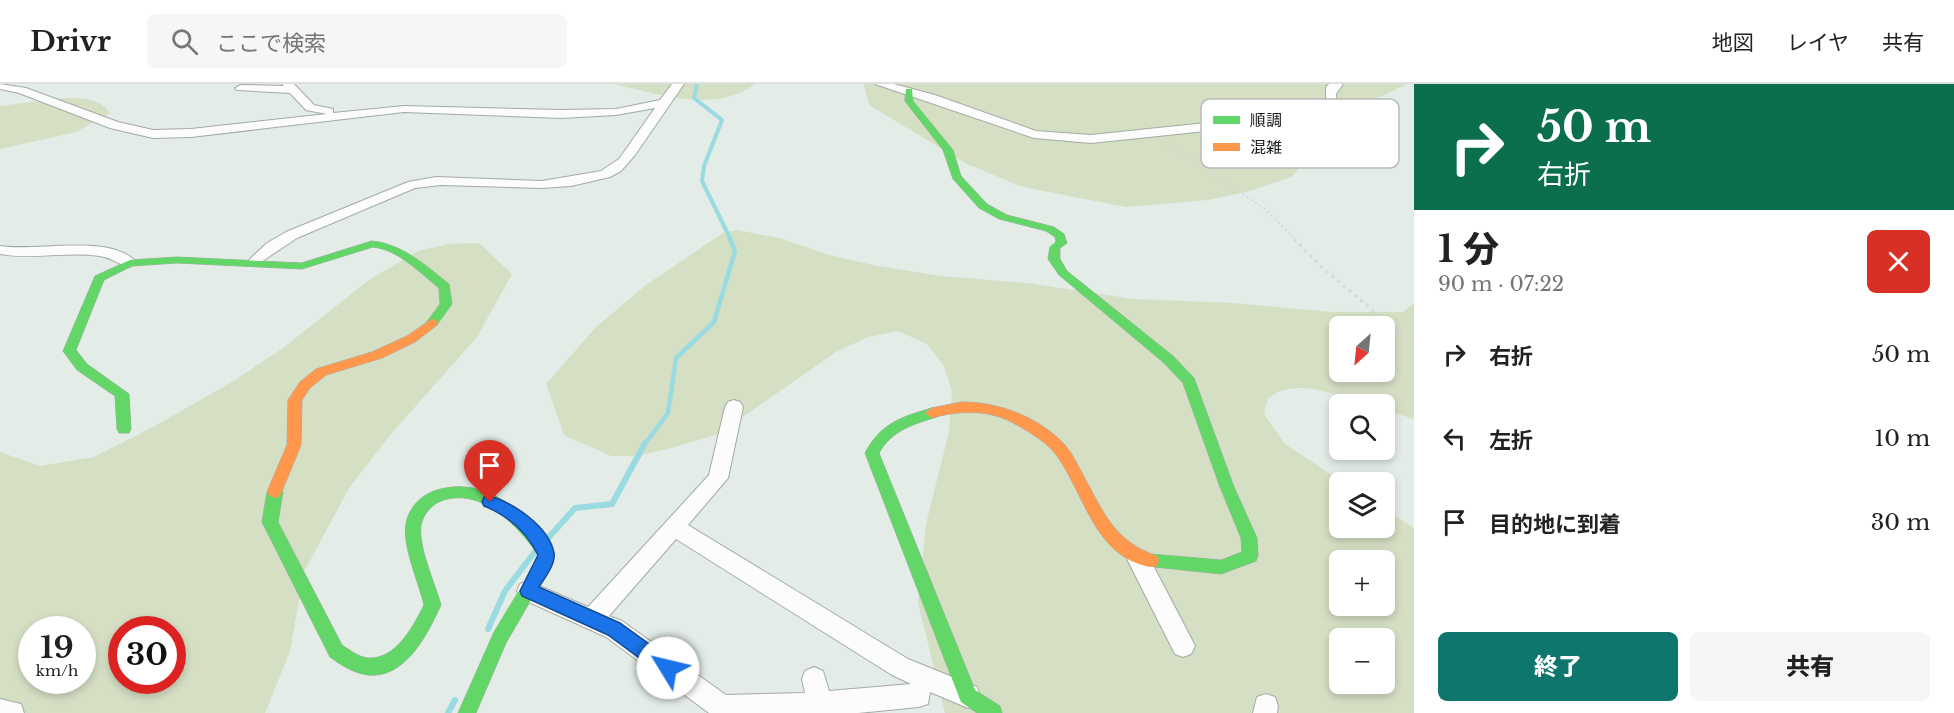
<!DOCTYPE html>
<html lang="ja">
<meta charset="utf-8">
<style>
:root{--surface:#fff;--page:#f6f6f6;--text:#222;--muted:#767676;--line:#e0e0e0;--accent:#0f766e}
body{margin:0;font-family:"Libre Baskerville","Noto Sans JP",serif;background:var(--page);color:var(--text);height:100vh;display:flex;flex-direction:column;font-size:22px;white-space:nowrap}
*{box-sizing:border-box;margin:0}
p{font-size:20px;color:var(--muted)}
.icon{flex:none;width:33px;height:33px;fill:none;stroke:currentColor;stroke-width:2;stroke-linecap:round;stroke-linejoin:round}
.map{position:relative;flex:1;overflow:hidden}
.panel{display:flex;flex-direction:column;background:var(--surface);width:540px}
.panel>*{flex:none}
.hud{background:#0b6e4f;color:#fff;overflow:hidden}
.needle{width:39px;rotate:207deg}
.tools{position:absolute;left:1329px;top:232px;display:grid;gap:12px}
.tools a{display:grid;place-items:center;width:66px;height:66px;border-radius:9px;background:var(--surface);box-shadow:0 3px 9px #0003;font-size:30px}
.speed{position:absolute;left:18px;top:532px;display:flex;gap:12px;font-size:30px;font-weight:700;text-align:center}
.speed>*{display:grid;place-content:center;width:78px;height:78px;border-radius:50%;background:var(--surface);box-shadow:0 3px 9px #0003;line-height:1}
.speed small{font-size:15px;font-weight:400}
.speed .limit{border:9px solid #d22;background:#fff;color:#111}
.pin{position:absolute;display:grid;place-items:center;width:51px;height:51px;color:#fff;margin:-62px -26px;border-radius:50% 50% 50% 0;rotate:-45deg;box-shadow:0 0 6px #0007}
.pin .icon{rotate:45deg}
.me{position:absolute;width:66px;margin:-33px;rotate:306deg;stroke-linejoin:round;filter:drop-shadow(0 0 4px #0008)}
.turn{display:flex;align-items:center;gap:21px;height:126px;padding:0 24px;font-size:27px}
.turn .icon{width:78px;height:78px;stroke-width:2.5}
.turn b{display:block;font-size:42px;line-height:51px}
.round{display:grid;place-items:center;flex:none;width:63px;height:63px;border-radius:9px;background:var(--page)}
.summary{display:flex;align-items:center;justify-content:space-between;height:102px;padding:0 24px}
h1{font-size:36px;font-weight:800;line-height:45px}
.button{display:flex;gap:12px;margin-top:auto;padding:12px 24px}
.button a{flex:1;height:69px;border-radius:9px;background:var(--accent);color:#fff;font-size:24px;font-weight:800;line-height:69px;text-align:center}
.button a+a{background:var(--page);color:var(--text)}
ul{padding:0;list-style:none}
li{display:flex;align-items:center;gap:18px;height:84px;padding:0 24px}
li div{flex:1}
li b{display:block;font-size:22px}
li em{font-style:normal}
header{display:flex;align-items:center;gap:36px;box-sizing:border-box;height:84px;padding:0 30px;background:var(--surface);border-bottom:2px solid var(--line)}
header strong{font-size:28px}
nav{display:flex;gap:33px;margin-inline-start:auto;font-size:21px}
.search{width:420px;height:54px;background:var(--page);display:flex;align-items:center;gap:15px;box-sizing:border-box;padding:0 21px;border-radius:9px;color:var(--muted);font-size:22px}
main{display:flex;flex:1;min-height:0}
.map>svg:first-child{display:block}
.green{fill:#d4dfc4;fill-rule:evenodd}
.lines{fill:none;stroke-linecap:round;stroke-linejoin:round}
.stream-far2{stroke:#9adbe1;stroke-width:4}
.stream-far1{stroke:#9adbe1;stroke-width:4.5}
.stream{stroke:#9adbe1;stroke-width:6}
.street-casing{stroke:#a3aaa6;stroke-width:2}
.fast-casing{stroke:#a3aaa6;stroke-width:1}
.slow-casing{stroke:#a3aaa6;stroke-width:1}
.path-far1{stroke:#d7d9d9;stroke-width:2;stroke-dasharray:2 3;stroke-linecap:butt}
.path{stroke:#d7d9d9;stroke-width:3;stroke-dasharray:3 4.5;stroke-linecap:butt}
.street{fill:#fbfcfb;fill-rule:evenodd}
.fast{fill:#63d668;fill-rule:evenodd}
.slow{fill:#ff974d;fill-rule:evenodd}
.route{fill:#1a73e8;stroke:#114b97;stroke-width:1.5}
.key{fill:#fff;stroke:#b9bbba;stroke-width:1.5}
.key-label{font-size:16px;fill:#161c19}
</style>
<header>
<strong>Drivr</strong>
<div class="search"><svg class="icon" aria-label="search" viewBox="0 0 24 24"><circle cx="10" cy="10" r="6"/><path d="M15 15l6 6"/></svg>ここで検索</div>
<nav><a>地図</a><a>レイヤ</a><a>共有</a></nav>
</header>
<main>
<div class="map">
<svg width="1414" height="629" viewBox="0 0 1414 629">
<rect width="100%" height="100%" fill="#e3ece7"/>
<g class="green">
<path d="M 614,0 L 755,0 C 715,30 659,10 614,0 Z"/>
<path d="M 864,0 L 1408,0 L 1360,22 L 1291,93 L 1247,108 L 1207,116 L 1126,123 L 1023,103 L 967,80 L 869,21 Z"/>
<path d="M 62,14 C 79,14 100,13 110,29 L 76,48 L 0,65 L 0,22 Z"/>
<path d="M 737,146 L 779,154 L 829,171 L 878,182 L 940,192 L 1027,199 L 1134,215 L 1232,219 L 1333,228 L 1403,228 L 1414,219 L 1414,335 L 1385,326 L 1384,321 C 1346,321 1305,288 1268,314 L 1264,330 L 1285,360 L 1344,399 L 1340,399 L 1340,444 L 1384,444 L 1385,425 L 1414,444 L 1414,629 L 945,629 L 918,519 L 926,440 L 949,348 L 952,308 L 944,282 L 927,260 L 898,247 L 868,253 L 836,268 L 718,350 L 668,365 L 636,372 L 611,372 L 564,351 L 546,300 L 596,243 L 646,201 L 723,149 ZM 1340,243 L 1384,243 L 1384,288 L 1340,288 ZM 1340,477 L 1384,477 L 1384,522 L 1340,522 ZM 1340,555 L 1384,555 L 1384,600 L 1340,600 Z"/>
<path d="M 479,159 L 512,190 L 477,253 L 391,350 L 349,404 L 304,488 L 290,567 L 265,629 L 0,629 L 0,368 L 40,382 L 94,373 L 153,343 L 232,298 L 283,264 L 369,196 L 418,167 L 449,160 ZM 32,546 L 82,546 L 82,597 L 32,597 ZM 122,546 L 172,546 L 172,597 L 122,597 Z"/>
</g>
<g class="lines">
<path class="stream-far2" d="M 697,0 L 694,14 L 722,36 L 704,82 L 702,97 L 731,156"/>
<path class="stream-far1" d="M 644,361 L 668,329 L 676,274 L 714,238 L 735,167 L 730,155"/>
<g class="stream">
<path d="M 549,453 L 575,424 L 612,420 L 645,359"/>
<path d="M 488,545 L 505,507 L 534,469"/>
<path d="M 448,629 L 455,616"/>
</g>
<g class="street-casing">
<g id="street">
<path d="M 0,0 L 26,4 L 118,38 L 153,46 L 191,45 L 327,30 L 306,26 L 290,9 L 237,6 L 235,4 L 241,1 L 284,2 L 282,0 L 294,0 L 314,21 L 333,25 L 333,29 L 404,22 L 561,26 L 616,25 L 660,16 L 672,0 L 684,0 L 635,71 L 621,87 L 610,93 L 571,102 L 542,104 L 441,101 L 415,104 L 297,154 L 255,182 L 250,181 L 248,178 L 250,175 L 267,159 L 286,148 L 408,98 L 436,93 L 542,97 L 601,87 L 619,75 L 655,24 L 616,31 L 561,34 L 404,28 L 191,53 L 153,54 L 110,44 L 19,9 L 0,5 Z"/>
<path d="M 875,0 L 894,0 L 935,11 L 1036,47 L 1091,51 L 1206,39 L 1322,39 L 1326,35 L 1326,3 L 1329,0 L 1343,0 L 1336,10 L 1338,36 L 1326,46 L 1206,47 L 1091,59 L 1034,54 Z"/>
<path d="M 0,162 C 36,168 113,149 137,179 L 130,183 C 119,181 111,173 99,172 C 66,167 33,176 0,170 Z"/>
<path d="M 734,316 L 740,318 L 743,323 L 728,394 L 688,441 L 908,575 L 977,603 L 980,612 L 977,621 L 968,624 L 930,608 L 928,620 L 919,623 L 858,629 L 709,629 L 606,553 L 520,514 L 517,507 L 520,500 L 528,497 L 588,523 L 709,391 L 725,323 L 728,318 ZM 676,455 L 892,591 L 911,600 L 829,607 L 823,587 L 814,583 L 805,587 L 802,595 L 805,609 L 726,611 L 622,537 L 609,532 Z"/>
<path d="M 1138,466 L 1146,468 L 1191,554 L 1195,562 L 1191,570 L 1183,573 L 1175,570 L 1127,475 L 1130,468 Z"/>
<path d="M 1266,610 L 1275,613 L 1278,622 L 1277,629 L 1253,629 L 1257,613 Z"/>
<path d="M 0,615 L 21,620 L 24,629 L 0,629 Z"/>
</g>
</g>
<g class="fast-casing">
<g id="fast">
<path d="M 906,5 L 912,5 L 913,17 L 953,66 L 961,92 L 987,120 L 1007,131 L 1054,143 L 1064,150 L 1067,159 L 1060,164 L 1060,175 L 1067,187 L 1173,272 L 1194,294 L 1234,403 L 1257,454 L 1258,472 L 1256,477 L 1221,490 L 1145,482 L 1143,477 L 1145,472 L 1151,470 L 1221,476 L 1242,468 L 1241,454 L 1220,403 L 1183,299 L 1163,278 L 1059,191 L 1048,175 L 1050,163 L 1056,158 L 1055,153 L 1046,147 L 999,135 L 979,124 L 953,95 L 943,66 L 905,17 Z"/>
<path d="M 372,157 C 403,160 426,182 449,200 L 452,220 L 436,242 L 428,242 L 426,239 L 440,220 L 439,204 C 420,189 399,166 373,163 L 302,185 L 177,179 L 132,182 L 104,196 L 76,266 L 87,280 L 129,310 L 131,345 L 129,349 L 119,349 L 117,345 L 115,312 L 77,286 L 63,267 L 95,192 L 130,176 L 177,173 L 301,179 Z"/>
<path d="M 932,324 L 939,329 L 937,333 C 914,340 892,346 879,369 L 975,606 L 1000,622 L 1002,629 L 977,629 L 961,618 L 865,369 C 881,339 901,333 932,324 Z"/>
<path d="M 275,402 L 280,404 L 283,408 L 278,438 L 342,561 C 350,566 358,573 368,574 C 396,576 414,541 424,521 C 419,499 402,462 406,440 C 408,425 420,412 434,407 C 484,390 525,427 552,465 L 554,470 L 553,478 L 506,559 L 476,629 L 458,629 L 494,548 L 537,477 L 538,471 C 518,442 481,402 441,417 C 431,421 423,431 421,441 C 418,463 435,499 441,521 C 428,549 406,595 368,591 C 353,589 341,581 330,573 L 262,438 L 267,408 L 270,404 Z"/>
</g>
</g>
<g class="slow-casing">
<g id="slow">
<path d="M 432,235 L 436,236 L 438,239 L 436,242 L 415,258 L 382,274 L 326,291 L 310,304 L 302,316 L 301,361 L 280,412 L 275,414 L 270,412 L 267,408 L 287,361 L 288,316 L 300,298 L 316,285 L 372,268 L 407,252 Z"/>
<path d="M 962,318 C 999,318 1039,333 1065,361 C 1072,369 1077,380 1082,389 C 1103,427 1113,457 1157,472 L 1159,477 L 1157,482 C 1150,484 1146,482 1139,480 C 1093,464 1083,408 1057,372 C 1048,359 1031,349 1017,341 C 990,325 961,326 932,334 L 925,329 L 932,324 Z"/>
</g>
</g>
<path class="path-far1" d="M 1168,60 L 1265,125 L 1296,156"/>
<path class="path" d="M 1294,155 L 1324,185 L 1414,261"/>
<use href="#street" class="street"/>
<use href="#fast" class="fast"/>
<use href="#slow" class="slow"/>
</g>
<path class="route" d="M 490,412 C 513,419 549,442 554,469 C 556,480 544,495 539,503 L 620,539 L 674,578 L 677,584 L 674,590 L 668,593 L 661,590 L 608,551 L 522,512 L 520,507 L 538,471 C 526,447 509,432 484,422 L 482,418 L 484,413 Z"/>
<rect x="1201" y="15" width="198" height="69" rx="9" class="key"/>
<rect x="1213" y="32" width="27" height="8" fill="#63d668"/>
<rect x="1213" y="59" width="27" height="8" fill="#ff974d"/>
<g class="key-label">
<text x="1250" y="42">順調</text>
<text x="1250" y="69">混雑</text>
</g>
</svg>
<div class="tools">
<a><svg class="needle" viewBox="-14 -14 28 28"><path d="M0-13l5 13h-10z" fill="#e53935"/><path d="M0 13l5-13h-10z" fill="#767676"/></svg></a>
<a><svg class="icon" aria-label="search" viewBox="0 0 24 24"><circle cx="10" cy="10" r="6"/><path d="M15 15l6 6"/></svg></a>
<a><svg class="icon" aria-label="layers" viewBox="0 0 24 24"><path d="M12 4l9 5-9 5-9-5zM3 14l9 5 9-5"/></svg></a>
<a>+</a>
<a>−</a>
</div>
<div class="speed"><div>19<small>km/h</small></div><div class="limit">30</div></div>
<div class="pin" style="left:490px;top:418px;background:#d93025"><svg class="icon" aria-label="arrive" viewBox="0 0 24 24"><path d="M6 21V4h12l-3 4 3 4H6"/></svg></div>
<svg class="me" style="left:668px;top:584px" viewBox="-20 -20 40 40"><circle r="19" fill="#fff"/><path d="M0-13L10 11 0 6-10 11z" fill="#1a73e8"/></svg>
</div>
<section class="panel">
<div class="hud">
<div class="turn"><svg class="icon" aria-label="right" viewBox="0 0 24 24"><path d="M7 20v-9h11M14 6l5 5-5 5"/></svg><div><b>50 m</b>右折</div></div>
</div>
<div class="summary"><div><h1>1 分</h1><p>90 m · 07:22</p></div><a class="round" style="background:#d93025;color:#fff"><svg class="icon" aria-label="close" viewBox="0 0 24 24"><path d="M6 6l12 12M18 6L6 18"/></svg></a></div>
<ul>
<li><svg class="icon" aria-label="right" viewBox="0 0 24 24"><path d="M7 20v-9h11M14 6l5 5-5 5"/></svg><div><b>右折</b></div><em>50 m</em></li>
<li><svg class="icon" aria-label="left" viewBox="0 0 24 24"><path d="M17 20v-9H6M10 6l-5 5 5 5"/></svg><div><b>左折</b></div><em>10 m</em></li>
<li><svg class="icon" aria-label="arrive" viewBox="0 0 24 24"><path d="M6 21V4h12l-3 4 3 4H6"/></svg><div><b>目的地に到着</b></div><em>30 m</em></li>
</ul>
<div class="button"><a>終了</a><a>共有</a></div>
</section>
</main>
